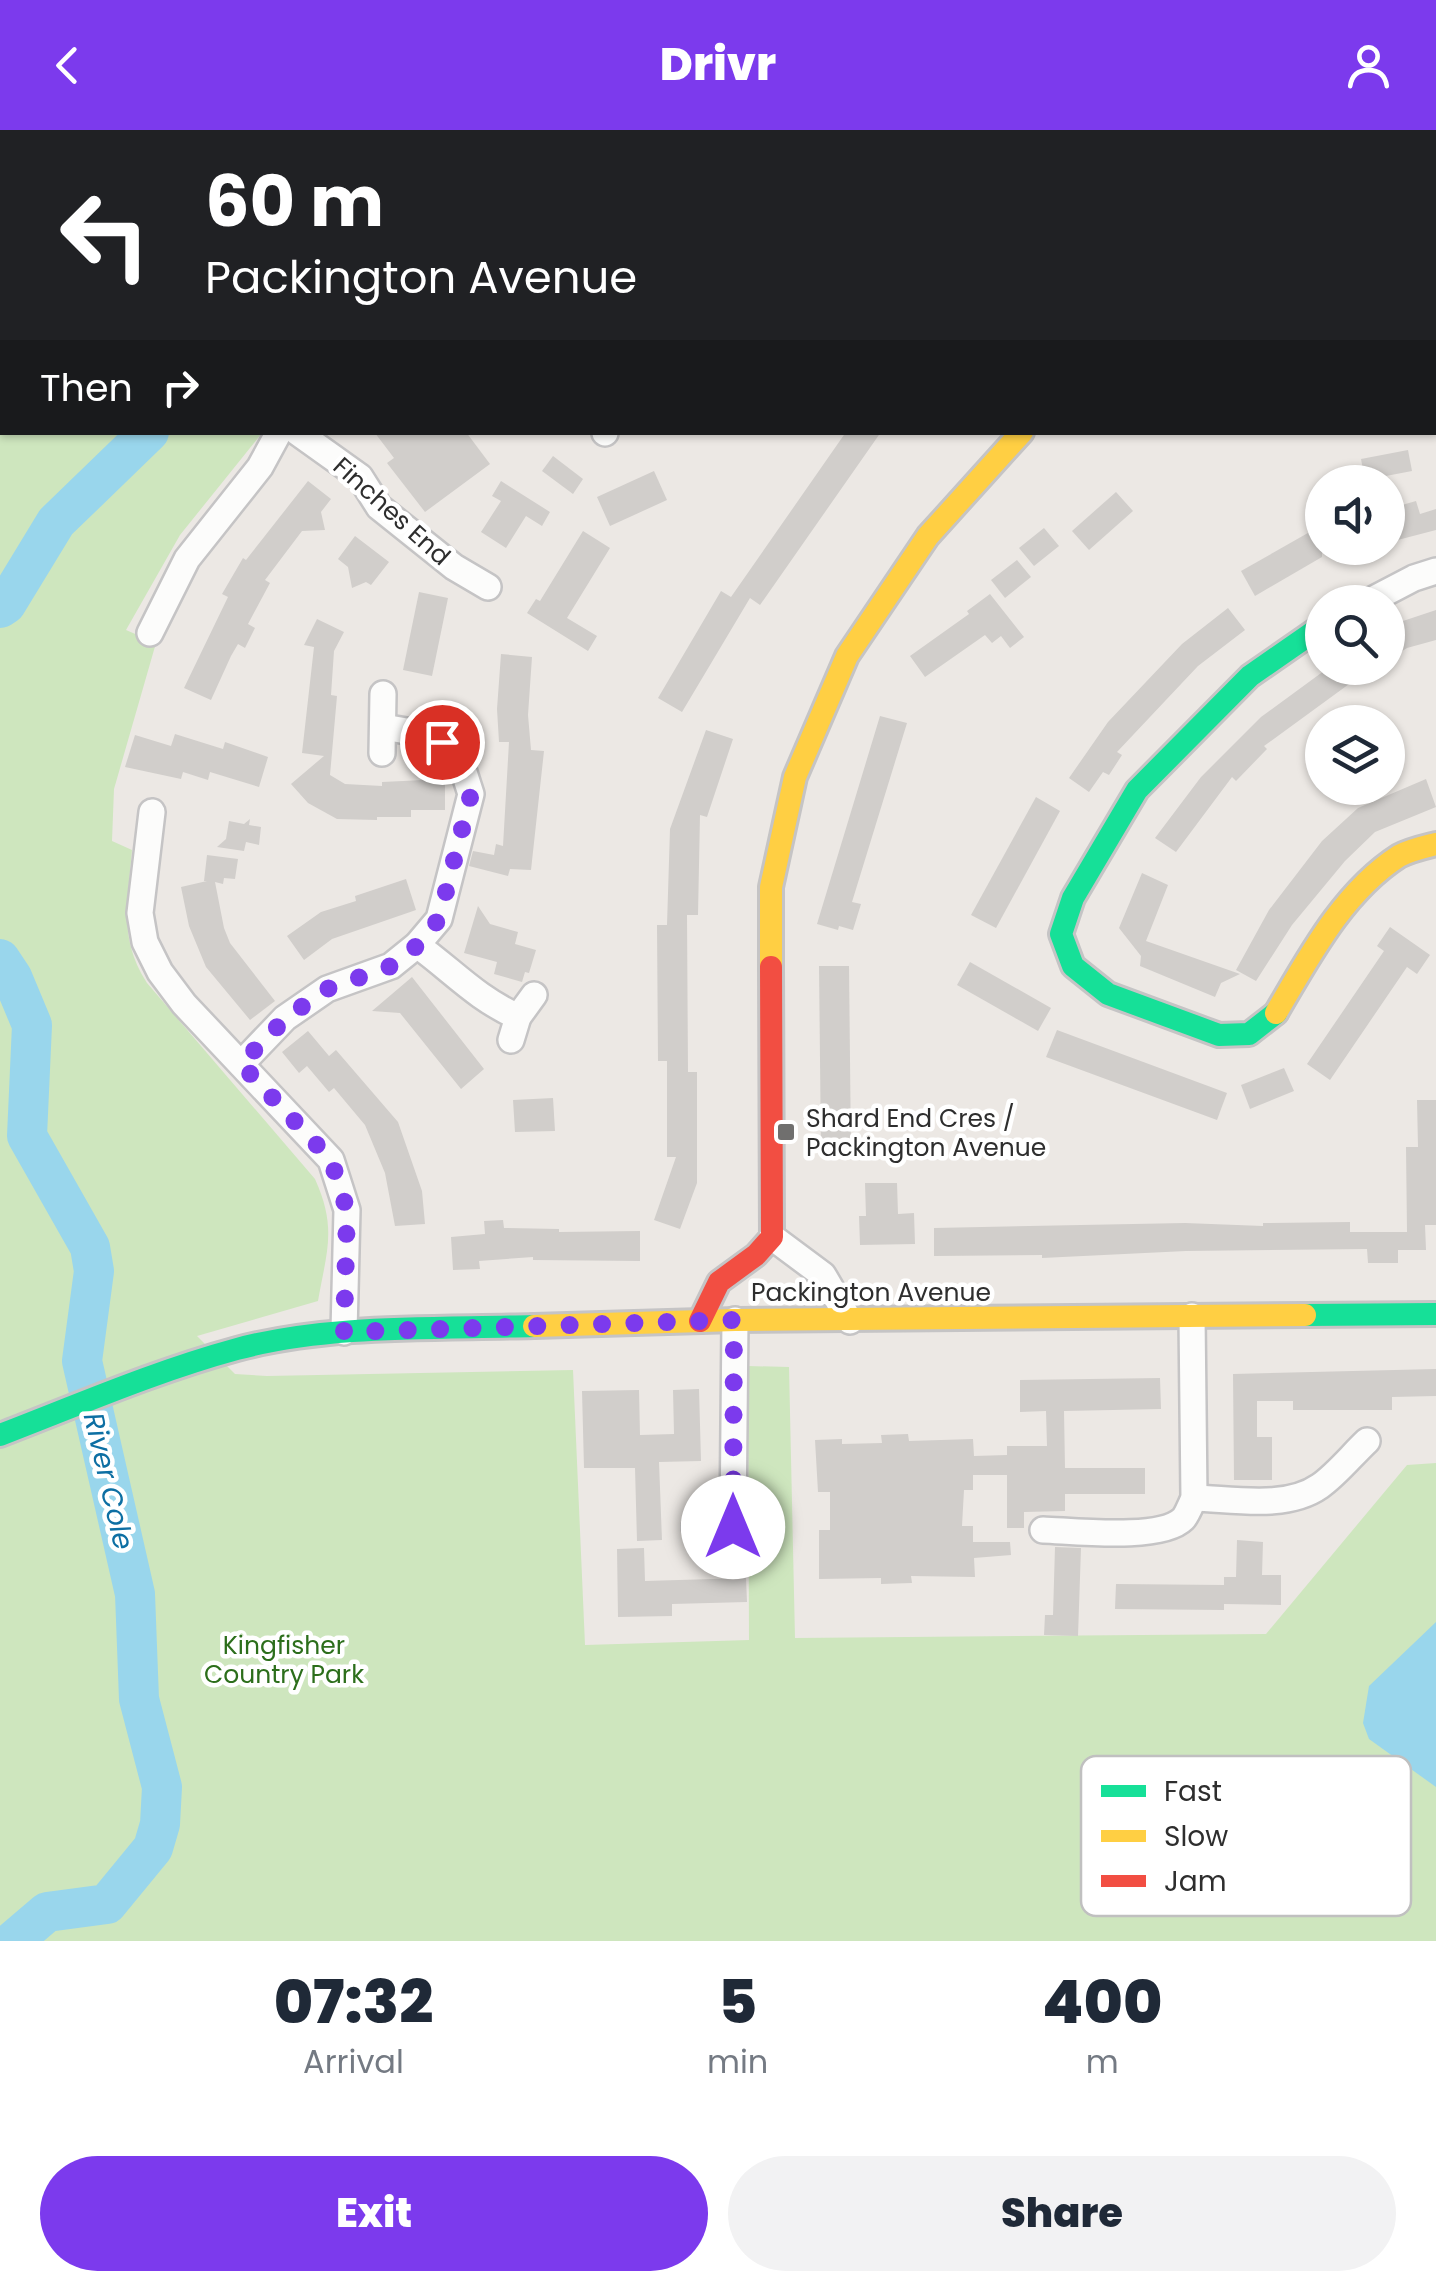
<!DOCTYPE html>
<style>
:root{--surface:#fff;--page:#f2f2f3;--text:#1f2937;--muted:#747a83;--accent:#7c3aed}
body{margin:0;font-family:Poppins,sans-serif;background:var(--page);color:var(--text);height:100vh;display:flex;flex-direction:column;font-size:38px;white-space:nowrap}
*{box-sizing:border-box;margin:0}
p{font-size:32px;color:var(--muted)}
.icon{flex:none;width:55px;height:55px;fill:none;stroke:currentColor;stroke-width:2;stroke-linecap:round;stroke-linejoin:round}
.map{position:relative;height:1811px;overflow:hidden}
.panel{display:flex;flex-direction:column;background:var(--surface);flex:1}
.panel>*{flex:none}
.top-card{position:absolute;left:0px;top:0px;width:1438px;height:305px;box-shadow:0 2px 8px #0004;background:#202124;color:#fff;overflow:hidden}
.controls{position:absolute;left:1305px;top:335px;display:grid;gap:20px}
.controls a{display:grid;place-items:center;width:100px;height:100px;border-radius:50%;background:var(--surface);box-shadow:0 2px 8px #0004;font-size:50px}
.pin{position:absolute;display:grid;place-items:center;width:85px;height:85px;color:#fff;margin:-42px;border:5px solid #fff;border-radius:50%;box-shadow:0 2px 10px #0007}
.me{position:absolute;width:110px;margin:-55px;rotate:0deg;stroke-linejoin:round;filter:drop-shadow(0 0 8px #0008)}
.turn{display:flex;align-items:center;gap:35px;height:210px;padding:0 40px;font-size:45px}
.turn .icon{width:130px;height:130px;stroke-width:2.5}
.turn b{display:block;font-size:70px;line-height:85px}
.then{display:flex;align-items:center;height:95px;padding:0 40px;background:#0003;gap:20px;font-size:38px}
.eta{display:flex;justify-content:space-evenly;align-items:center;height:170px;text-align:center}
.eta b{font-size:60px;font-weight:800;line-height:70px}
.action{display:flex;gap:20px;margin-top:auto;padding:20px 40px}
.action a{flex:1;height:115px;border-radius:60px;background:var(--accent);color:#fff;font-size:40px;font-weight:800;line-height:115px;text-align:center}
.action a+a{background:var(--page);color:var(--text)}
header{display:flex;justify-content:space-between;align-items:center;height:130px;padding:0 40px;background:var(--accent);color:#fff;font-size:45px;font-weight:800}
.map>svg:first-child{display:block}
.green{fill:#cee6be}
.water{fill:#99d6ec}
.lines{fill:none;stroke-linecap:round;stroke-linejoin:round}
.river{stroke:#99d6ec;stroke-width:40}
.building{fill:#d1cecb}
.street-casing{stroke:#c5c4c5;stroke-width:30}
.fast-casing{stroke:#c5c4c5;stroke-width:28}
.slow-casing{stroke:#c5c4c5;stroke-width:28}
.jam-casing{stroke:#c5c4c5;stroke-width:28}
.street{stroke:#fcfcfb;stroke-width:25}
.fast{stroke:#16e098;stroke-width:22}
.slow{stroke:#ffcf43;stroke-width:22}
.jam{stroke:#f24e42;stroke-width:22}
.route{stroke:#7c3aed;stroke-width:18;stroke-dasharray:0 32.4}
.poi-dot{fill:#706f6e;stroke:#fff;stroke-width:4}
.labels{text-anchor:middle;stroke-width:9;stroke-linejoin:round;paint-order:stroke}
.street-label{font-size:25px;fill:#2e2e2e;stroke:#fff}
.poi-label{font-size:25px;fill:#2e2e2e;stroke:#fff;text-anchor:start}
.park-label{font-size:25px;fill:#2c6e1b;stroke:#fff}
.water-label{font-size:28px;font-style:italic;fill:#0d6fa3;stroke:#fff}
.key{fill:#fff;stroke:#c0c0c0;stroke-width:2.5}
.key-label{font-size:28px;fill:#2e2e2e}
</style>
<header><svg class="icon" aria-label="back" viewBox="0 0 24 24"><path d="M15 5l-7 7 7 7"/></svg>Drivr<svg class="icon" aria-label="person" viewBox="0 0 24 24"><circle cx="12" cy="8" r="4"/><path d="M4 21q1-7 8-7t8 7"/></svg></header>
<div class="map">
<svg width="1436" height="1811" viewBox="0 0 1436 1811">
<rect width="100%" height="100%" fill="#ece8e4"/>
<path class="green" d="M 0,0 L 358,0 L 2,2 L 2,302 L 262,303 L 180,405 L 126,500 L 156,513 L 114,659 L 112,711 L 132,720 C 128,771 118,808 147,853 L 315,1049 C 337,1098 327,1120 318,1171 L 197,1206 L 235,1244 L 267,1246 L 573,1240 L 585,1515 L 749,1510 L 748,1236 L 789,1237 L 795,1508 L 1266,1504 L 1407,1335 L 1436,1333 L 1436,1811 L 0,1811 Z"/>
<path class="water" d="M 1436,1492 L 1436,1657 L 1369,1609 L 1363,1593 L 1369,1556 Z"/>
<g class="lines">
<g class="river">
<path d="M 188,2 L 189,0"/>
<path d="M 0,478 L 6,474 L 56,392 L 149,302"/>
<path d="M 0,829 L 12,847 L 32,895 L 27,1006 L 90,1117 L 94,1141 L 82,1231 L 135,1464 L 139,1569 L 162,1657 L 160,1694 L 153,1718 L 107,1774 L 47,1782 L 13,1811"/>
</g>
</g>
<g class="building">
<path d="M 466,302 L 490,334 L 425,382 L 387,333 L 394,328 L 375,303 Z"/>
<path d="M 846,302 L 881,302 L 760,475 L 750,468 L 682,582 L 658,568 L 721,461 L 731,467 Z"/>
<path d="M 1408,320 L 1412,341 L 1365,350 L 1361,329 Z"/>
<path d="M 553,326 L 583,349 L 573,364 L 542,341 Z"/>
<path d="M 654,341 L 667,370 L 610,396 L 597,367 Z"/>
<path d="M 308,351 L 331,369 L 321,382 L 325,400 L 302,401 L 265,450 L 270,453 L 248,494 L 255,498 L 245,518 L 238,514 L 231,526 L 211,570 L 184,558 L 228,467 L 222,464 L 243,428 L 246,430 Z"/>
<path d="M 501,351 L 550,382 L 542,396 L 526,386 L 506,418 L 481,402 L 501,371 L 492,366 Z"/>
<path d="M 1116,362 L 1133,381 L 1089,420 L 1072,401 Z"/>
<path d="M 1416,371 L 1420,384 L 1436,379 L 1436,400 L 1390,412 L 1388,379 Z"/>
<path d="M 1322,395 L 1322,427 L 1255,466 L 1241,441 Z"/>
<path d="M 1044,398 L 1059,416 L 1034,436 L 1019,418 Z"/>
<path d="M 583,401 L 610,418 L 567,488 L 597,506 L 588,521 L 527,483 L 536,469 L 540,471 Z"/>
<path d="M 355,406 L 389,432 L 371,455 L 366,452 L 352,458 L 348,437 L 338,429 Z"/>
<path d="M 1017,430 L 1031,447 L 1005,468 L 991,450 Z"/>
<path d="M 419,462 L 448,468 L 432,546 L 403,540 Z"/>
<path d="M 990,464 L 1024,507 L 1010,518 L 1001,506 L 992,513 L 985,505 L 925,547 L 910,526 L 969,484 L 967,481 Z"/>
<path d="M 1228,478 L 1245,500 L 1198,536 L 1117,622 L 1122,625 L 1109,645 L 1103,642 L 1089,662 L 1069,648 L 1108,592 L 1182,514 Z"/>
<path d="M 1436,480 L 1436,510 L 1407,518 L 1388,530 L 1388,496 Z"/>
<path d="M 317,489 L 344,502 L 334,521 L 331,565 L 337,566 L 330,645 L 345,654 L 382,656 L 382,652 L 445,649 L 445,680 L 411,680 L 411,687 L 377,687 L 377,690 L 337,689 L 308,673 L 291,654 L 324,626 L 302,623 L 314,517 L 304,515 Z"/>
<path d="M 501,524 L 532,527 L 528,585 L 531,620 L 544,621 L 531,740 L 510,739 L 508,746 L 469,736 L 473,721 L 494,725 L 496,714 L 503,716 L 509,612 L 499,612 L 497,579 Z"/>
<path d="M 1328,538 L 1371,538 L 1264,616 L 1267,619 L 1236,651 L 1232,647 L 1176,722 L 1155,708 L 1201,647 L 1261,587 Z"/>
<path d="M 880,586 L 907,593 L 852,772 L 861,774 L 853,800 L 839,796 L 838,800 L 817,794 Z"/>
<path d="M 706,600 L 733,609 L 707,687 L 700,685 L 698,785 L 687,785 L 688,942 L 697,942 L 697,1053 L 680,1099 L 654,1090 L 676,1027 L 667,1027 L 667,931 L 658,931 L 657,795 L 667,795 L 670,699 Z"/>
<path d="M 175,604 L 223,619 L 225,612 L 268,627 L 259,657 L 210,642 L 208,650 L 183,642 L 181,649 L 125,637 L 135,605 L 171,616 Z"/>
<path d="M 1426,649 L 1436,677 L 1375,702 L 1345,731 L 1292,795 L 1256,851 L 1236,840 L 1269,780 L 1322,711 L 1358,678 Z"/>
<path d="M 1036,667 L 1060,681 L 996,798 L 971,785 Z"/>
<path d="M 250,689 L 249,695 L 261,697 L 259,715 L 246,712 L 244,721 L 217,717 L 226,709 L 229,691 L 244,694 Z"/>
<path d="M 207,725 L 238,729 L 235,749 L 224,748 L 223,754 L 215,752 L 224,798 L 230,813 L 275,871 L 250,890 L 206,837 L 189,796 L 181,757 L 207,751 L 204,751 Z"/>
<path d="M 1142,743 L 1168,755 L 1146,811 L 1240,844 L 1221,853 L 1215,867 L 1140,836 L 1141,826 L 1119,798 Z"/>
<path d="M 406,749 L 416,780 L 332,809 L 304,830 L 287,806 L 321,782 L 356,771 L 355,766 Z"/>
<path d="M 478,776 L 490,794 L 518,802 L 515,814 L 536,820 L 529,843 L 525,842 L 522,852 L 494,844 L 497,832 L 464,823 Z"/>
<path d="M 1390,797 L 1430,825 L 1417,844 L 1407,837 L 1330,950 L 1307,934 L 1384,821 L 1377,816 Z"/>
<path d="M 970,832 L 1051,878 L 1038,901 L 957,855 Z"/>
<path d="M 819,836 L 849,836 L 851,1022 L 821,1022 Z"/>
<path d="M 412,847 L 484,939 L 461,959 L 400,883 L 372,881 Z"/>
<path d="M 1057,900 L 1227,963 L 1217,990 L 1046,927 Z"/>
<path d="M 308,901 L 329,926 L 336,920 L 398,992 L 422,1061 L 425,1094 L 395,1096 L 385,1043 L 365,995 L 334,958 L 329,962 L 307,936 L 299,943 L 282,922 Z"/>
<path d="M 1284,938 L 1294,961 L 1250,979 L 1241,955 Z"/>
<path d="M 553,968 L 555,1001 L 515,1002 L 513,970 Z"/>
<path d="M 1417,970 L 1436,970 L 1436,1095 L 1425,1095 L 1426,1120 L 1398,1120 L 1398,1133 L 1368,1133 L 1367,1119 L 1186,1121 L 1042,1128 L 1042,1125 L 934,1126 L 934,1098 L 1185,1093 L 1263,1096 L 1263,1093 L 1350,1092 L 1350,1102 L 1407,1102 L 1406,1017 L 1418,1017 Z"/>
<path d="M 865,1053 L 897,1053 L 898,1084 L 914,1083 L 915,1114 L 860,1115 L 859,1086 L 866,1086 Z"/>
<path d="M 503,1090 L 504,1098 L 559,1099 L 559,1102 L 640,1101 L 640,1131 L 533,1130 L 533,1127 L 479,1131 L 480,1139 L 453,1140 L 451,1107 L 485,1104 L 484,1091 Z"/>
<path d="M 1436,1239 L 1436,1266 L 1392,1267 L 1392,1280 L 1293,1280 L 1293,1271 L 1257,1271 L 1257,1307 L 1272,1307 L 1272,1350 L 1234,1350 L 1233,1244 Z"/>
<path d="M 1160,1248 L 1161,1279 L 1064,1281 L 1065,1338 L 1145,1338 L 1145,1364 L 1065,1364 L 1065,1381 L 1024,1382 L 1024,1398 L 1007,1398 L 1007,1345 L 973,1345 L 973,1360 L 964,1360 L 962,1396 L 973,1396 L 973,1412 L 1010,1412 L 1011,1425 L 974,1428 L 975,1447 L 911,1446 L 912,1453 L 881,1454 L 881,1448 L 819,1449 L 819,1400 L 830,1400 L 830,1362 L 818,1362 L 815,1310 L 842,1309 L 842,1314 L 882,1313 L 881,1305 L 908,1304 L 909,1311 L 973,1309 L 974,1326 L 1007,1325 L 1007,1316 L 1047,1316 L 1046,1281 L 1020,1282 L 1020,1250 Z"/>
<path d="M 699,1259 L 701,1331 L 659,1332 L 662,1410 L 637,1411 L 635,1338 L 584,1338 L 582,1261 L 639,1260 L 640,1305 L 674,1304 L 673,1260 Z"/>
<path d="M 1237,1410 L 1263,1412 L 1262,1445 L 1281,1445 L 1281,1475 L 1224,1474 L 1224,1480 L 1115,1479 L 1116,1454 L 1224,1455 L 1224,1447 L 1236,1447 Z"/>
<path d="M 1055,1417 L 1081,1418 L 1078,1506 L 1044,1505 L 1045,1485 L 1053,1485 Z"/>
<path d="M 644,1418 L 645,1451 L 746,1448 L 747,1472 L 672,1474 L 672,1486 L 618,1487 L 617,1419 Z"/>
</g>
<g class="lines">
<g class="street-casing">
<g id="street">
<path d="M 477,0 L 478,2"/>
<path d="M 784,0 L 785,2"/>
<path d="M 607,2 L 609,0"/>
<path d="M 1429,2 L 1435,0"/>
<path d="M 297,302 L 360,347 L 379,377 L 454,437 L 488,457"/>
<path d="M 605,303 L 605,302"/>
<path d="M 1368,472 L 1414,448 L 1436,441"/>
<path d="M 150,503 L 187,429 L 260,337 L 279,302"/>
<path d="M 382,623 L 383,564"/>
<path d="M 152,682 L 140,783 L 145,812 L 160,842 L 184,874 L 331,1030 L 347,1080 L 344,1202"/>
<path d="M 417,815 C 454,842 475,867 518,887"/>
<path d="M 511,910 L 518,887 L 534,865"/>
<path d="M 241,934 L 285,888 L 327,859 L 391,836 L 417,815 L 439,789 L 471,664 L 461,633 L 448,615 L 430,605 L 383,597"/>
<path d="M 772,1107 L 823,1145 L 850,1191"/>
<path d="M 1194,1368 C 1233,1369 1286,1380 1320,1356 C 1337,1344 1352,1325 1367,1311"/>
<path d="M 695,1397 L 733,1397 L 735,1190"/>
<path d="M 1043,1400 C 1074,1401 1161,1411 1183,1389 C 1187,1385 1191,1374 1194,1368 L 1192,1186"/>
</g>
</g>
<g class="fast-casing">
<g id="fast">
<path d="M 1276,883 L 1249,904 L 1219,905 L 1108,864 L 1073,836 L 1061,804 L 1073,768 L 1137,660 L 1250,546 L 1322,496"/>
<path d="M 1305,1185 L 1436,1184"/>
<path d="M 0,1305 C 78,1275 156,1241 237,1219 C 330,1194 438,1199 534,1196"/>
</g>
</g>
<g class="slow-casing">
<g id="slow">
<path d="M 771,837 L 771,757 L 795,647 L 847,526 L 928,406 L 1022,302"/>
<path d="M 1276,883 C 1309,827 1343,762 1399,726 C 1410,720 1424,717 1436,714"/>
<path d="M 534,1196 L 735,1190 L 1305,1185"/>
</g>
</g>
<g class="jam-casing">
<path id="jam" d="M 700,1191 L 719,1152 L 756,1125 L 772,1107 L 771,837"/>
</g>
<use href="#street" class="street"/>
<use href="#fast" class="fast"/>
<use href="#slow" class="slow"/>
<use href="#jam" class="jam"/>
</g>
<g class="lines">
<path class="route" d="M 442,612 L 461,633 L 471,664 L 439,789 L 418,815 L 391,836 L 327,859 L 286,888 L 241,934 L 331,1030 L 347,1080 L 344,1202 L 734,1190 L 733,1397"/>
</g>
<rect class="poi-dot" x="776" y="992" width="20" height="20" rx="5"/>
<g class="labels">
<g class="street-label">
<text transform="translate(392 381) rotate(42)" y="9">Finches End</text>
<text x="871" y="1171">Packington Avenue</text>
</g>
<g class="poi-label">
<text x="806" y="997">Shard End Cres /<tspan x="806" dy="29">Packington Avenue</tspan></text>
</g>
<g class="park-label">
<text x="284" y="1524">Kingfisher<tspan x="284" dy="29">Country Park</tspan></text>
</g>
<g class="water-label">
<text transform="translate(109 1351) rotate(77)" y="10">River Cole</text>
</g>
</g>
<rect x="1081" y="1626" width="330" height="160" rx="15" class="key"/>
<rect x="1101" y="1655" width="45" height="12" fill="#16e098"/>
<rect x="1101" y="1700" width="45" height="12" fill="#ffcf43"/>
<rect x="1101" y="1745" width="45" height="12" fill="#f24e42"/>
<g class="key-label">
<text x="1164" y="1671">Fast</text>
<text x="1164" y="1716">Slow</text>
<text x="1164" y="1761">Jam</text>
</g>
</svg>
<div class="controls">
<a><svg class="icon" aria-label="sound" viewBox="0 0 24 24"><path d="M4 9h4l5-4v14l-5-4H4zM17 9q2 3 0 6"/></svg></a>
<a><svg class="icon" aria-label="search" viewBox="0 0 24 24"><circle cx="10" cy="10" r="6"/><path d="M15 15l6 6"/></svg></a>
<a><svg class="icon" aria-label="layers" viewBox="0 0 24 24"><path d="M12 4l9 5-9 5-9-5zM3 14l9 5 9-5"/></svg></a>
</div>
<div class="pin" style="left:442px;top:612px;background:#d93025"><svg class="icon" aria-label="arrive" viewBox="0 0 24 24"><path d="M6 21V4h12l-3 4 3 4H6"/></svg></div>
<svg class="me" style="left:733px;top:1397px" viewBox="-20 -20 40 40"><circle r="19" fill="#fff"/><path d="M0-13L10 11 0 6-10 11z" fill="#7c3aed"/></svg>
<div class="top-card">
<div class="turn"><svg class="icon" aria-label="left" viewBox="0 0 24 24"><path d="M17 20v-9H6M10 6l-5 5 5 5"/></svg><div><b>60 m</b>Packington Avenue</div></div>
<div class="then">Then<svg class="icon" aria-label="right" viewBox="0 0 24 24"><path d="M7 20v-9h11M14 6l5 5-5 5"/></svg></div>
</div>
</div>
<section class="panel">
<div class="eta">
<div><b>07:32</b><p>Arrival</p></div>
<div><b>5</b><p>min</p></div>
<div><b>400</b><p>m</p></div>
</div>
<div class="action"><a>Exit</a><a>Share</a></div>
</section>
